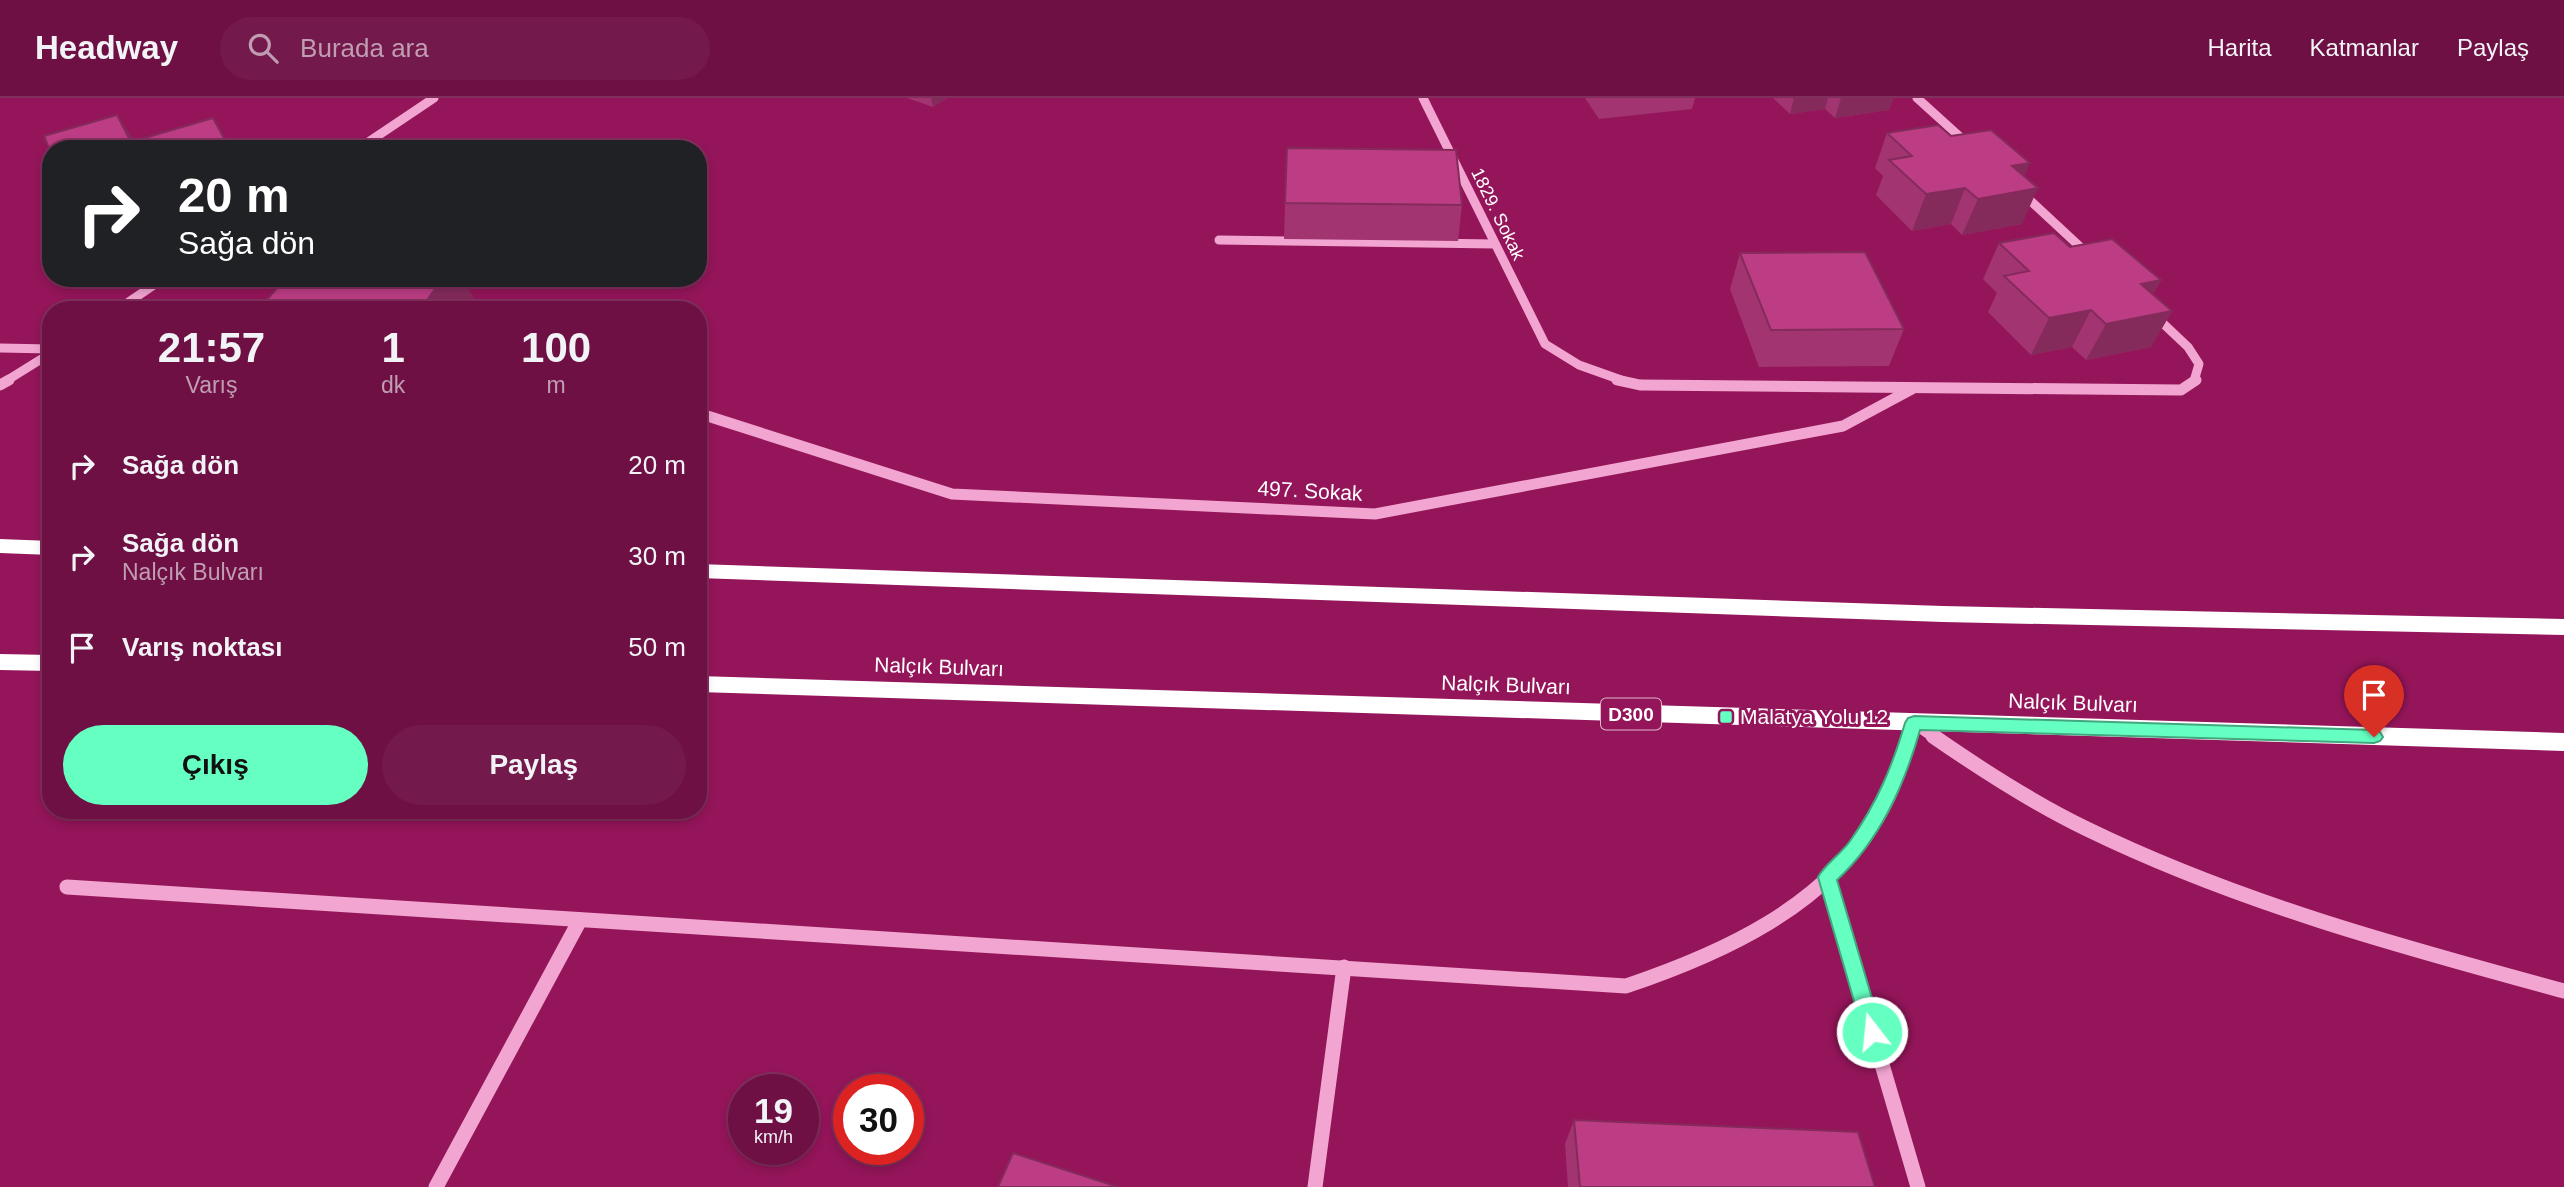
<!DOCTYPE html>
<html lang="tr">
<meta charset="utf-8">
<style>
:root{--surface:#6f1044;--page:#74194b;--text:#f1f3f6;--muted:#c09db2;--line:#81305d;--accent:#65ffc2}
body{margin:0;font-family:Helvetica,sans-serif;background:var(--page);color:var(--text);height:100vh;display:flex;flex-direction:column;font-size:26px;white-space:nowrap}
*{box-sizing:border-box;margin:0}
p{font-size:23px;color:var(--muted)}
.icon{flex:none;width:38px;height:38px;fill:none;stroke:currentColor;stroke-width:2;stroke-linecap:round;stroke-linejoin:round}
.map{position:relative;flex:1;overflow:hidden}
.drawer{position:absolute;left:42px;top:203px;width:665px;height:518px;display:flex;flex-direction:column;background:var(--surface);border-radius:28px;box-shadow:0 4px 10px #0003,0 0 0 2px var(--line)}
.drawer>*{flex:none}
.banner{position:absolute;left:42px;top:42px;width:665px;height:147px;border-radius:28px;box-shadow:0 4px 10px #0003,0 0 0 2px var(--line);background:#202124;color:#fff;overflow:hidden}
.speed{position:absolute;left:728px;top:976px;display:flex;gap:14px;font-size:35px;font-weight:700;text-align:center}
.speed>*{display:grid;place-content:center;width:91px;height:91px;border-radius:50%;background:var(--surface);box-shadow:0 4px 10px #0003,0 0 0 2px var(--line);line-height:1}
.speed small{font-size:18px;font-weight:400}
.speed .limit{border:10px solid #d22;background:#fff;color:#111}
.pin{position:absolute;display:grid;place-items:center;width:60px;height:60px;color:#fff;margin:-72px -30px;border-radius:50% 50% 50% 0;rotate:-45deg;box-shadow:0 0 7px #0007}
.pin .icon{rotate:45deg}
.me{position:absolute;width:77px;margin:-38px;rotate:344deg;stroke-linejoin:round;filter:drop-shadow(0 0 5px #0008)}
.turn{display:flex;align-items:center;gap:24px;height:147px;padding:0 21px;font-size:32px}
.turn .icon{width:91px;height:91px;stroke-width:2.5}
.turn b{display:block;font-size:49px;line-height:60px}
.eta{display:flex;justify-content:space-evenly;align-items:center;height:119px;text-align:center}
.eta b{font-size:42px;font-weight:700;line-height:49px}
.action{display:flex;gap:14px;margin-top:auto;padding:14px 21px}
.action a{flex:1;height:80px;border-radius:42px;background:var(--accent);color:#111;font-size:28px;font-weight:700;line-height:80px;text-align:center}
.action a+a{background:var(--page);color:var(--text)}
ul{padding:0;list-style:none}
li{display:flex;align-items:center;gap:21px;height:91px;padding:0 21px}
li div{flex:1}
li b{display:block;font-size:26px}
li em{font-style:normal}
header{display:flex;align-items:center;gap:42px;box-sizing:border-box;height:98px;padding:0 35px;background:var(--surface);border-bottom:2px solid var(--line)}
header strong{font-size:33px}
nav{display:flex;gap:38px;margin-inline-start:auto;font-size:24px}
.search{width:490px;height:63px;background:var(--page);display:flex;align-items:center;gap:18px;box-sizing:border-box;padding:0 24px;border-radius:38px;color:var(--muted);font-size:26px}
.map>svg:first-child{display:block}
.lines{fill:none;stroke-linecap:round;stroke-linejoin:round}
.minor-far2{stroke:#f1a5d0;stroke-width:9}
.minor-far1{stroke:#f1a5d0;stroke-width:11}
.minor{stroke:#f1a5d0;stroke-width:15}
.highway{fill:#fff;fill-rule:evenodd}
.wall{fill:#a23472}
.shaded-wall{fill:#842b5c}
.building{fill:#bc3d84;stroke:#842b5c;stroke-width:2}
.route{fill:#65ffc2;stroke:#42a67e;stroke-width:2}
.poi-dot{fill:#65ffc2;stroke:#94155a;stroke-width:2.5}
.labels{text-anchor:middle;stroke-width:6;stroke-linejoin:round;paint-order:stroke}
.far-street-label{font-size:18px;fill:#fff;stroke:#94155a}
.shield{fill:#94155a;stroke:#dfb9ce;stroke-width:2}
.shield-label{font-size:19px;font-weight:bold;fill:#fff}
.street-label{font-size:21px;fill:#fff;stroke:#94155a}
.poi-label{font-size:21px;fill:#fff;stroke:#94155a;text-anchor:start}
</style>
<header>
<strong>Headway</strong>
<div class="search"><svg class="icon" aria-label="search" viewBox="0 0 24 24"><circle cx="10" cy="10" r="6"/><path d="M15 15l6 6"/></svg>Burada ara</div>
<nav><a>Harita</a><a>Katmanlar</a><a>Paylaş</a></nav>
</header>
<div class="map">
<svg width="2564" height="1089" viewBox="0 0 2564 1089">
<rect width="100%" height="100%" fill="#94155a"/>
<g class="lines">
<g class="minor-far2">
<path d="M 1423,0 L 1545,246 L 1579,267 L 1624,283"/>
<path d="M 1917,0 L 1969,47"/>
<path d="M 358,51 L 434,0"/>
<path d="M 2021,94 L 2090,158"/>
<path d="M 1219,142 L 1495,146"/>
<path d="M 117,212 L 164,180"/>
<path d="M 2152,215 L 2188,249 L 2199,266 L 2194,283"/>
<path d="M 0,250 L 51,251"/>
<path d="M 6,283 L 51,255"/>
</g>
<g class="minor-far1">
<path d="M 1617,282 L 1640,287 L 2181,292 L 2196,282"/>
<path d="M 0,287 L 9,282"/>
<path d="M 698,315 L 952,396 L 1375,416 L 1843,328 L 1912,291"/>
<path d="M 1910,640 L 1914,625 L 1935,640"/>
</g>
<g class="minor">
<path d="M 1933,638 C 1982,672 2033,705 2087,731 C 2239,805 2402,849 2564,893"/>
<path d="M 1827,779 L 1918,1089"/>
<path d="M 67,789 L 1626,888 C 1721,856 1826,809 1878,718 C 1893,693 1902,665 1910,638"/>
<path d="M 436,1089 L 580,822"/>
<path d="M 1315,1089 L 1344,869"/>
</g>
<g class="highway">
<path d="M 0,441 L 51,443 L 51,457 L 0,455 Z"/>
<path d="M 698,466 L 1943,508 L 2564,521 L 2564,537 L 1943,524 L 698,480 Z"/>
<path d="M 0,556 L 51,557 L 51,573 L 0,572 Z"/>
<path d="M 698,578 L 2564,635 L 2564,653 L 698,594 Z"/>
</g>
</g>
<g class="wall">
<path d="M 907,0 L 947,0 L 933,9 Z"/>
<path d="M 1585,0 L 1695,0 L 1692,11 L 1599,21 Z"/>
<path d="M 1773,0 L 1893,0 L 1889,12 L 1835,20 L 1825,11 L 1790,16 Z"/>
<path d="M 1887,35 L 2024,79 L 2022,126 L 1962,137 L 1951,126 L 1912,133 L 1876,97 L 1883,78 L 1875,70 Z"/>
<path d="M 1285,105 L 1462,107 L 1458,143 L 1284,141 Z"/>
<path d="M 1999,145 L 2070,149 L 2161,182 L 2153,196 L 2172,213 L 2151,249 L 2086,262 L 2072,249 L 2031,257 L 1988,214 L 1997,195 L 1983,181 Z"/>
<path d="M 1740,155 L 1904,231 L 1889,268 L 1759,269 L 1730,191 Z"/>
<path d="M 286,180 L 463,180 L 474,201 L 466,212 L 269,212 L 264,205 Z"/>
<path d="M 1574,1022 L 1875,1089 L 1568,1089 L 1565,1046 Z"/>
</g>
<g class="shaded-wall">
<path d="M 931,0 L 947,0 L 933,9 Z"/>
<path d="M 1794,0 L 1828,0 L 1825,11 L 1790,16 Z"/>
<path d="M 1841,0 L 1893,0 L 1889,12 L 1835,20 Z"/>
<path d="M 117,17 L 140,51 L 131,44 Z"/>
<path d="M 213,20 L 232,51 L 205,51 Z"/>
<path d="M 2030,65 L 2018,94 L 2038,90 L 2022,126 L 1962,137 L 1978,101 L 2012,68 Z"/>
<path d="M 1965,90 L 1951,126 L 1912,133 L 1926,96 Z"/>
<path d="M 443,180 L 463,180 L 474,201 L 466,212 L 423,212 L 422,209 Z"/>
<path d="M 2161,182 L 2140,219 L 2172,213 L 2151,249 L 2086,262 L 2106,226 L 2141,186 Z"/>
<path d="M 2091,212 L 2072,249 L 2031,257 L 2049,220 Z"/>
</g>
<g class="building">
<path d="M 117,17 L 131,44 L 213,20 L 226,44 L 205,51 L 51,51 L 51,55 L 44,38 Z"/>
<path d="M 1938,27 L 1951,38 L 1991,32 L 2030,65 L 2012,68 L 2038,90 L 1978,101 L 1965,90 L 1926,96 L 1889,62 L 1912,58 L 1887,35 Z"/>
<path d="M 1287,50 L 1456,52 L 1462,107 L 1285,105 Z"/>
<path d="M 2054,135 L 2070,149 L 2112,141 L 2161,182 L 2141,186 L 2172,213 L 2106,226 L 2091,212 L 2049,220 L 2004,178 L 2029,173 L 1999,145 Z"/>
<path d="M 1865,154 L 1904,231 L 1771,232 L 1740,155 Z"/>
<path d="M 286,180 L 443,180 L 422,209 L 264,205 Z"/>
<path d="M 1574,1022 L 1858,1034 L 1875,1089 L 1580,1089 Z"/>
<path d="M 1013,1055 L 1118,1089 L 998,1089 Z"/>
</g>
<path class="route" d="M 1914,618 L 2374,632 L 2380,634 L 2383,639 L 2380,643 L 2374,645 L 1920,632 C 1904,688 1880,742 1837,782 L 1882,934 L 1879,941 L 1872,943 L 1866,941 L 1863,934 L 1818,779 C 1825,766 1841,756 1850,743 C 1877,705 1892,669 1905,625 L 1908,620 Z"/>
<rect class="poi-dot" x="1719" y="612" width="14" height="14" rx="3.5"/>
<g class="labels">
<g class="far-street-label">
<text transform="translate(1498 116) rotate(64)" y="6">1829. Sokak</text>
</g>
<rect class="shield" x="1601" y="600.5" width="60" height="31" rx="5"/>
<g class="shield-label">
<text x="1631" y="623">D300</text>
</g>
<g class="street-label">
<text transform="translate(1310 393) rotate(3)" y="7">497. Sokak</text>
<text transform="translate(939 569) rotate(2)" y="7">Nalçık Bulvarı</text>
<text transform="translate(1506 587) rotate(2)" y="7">Nalçık Bulvarı</text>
<text transform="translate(2073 605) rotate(2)" y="7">Nalçık Bulvarı</text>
</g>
<g class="poi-label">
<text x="1740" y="626">Malatya Yolu 12</text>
</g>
</g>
</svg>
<div class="speed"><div>19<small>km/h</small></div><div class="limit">30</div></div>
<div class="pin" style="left:2374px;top:639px;background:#d93025"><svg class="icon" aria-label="arrive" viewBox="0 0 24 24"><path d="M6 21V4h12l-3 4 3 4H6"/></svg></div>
<svg class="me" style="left:1872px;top:934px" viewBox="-20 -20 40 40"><circle r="17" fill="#65ffc2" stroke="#fff" stroke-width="3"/><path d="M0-11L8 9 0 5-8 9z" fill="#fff"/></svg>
<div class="banner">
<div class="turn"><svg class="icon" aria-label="right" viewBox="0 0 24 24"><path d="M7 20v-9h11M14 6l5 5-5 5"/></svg><div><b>20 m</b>Sağa dön</div></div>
</div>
<section class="drawer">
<div class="eta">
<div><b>21:57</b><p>Varış</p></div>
<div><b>1</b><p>dk</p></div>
<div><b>100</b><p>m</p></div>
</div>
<ul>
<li><svg class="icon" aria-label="right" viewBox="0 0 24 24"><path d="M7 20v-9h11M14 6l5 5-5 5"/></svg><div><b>Sağa dön</b></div><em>20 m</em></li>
<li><svg class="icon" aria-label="right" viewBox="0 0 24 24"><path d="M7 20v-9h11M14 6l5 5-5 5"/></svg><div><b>Sağa dön</b><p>Nalçık Bulvarı</p></div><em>30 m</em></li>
<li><svg class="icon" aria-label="arrive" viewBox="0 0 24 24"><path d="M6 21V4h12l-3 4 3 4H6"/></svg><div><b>Varış noktası</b></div><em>50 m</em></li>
</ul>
<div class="action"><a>Çıkış</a><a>Paylaş</a></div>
</section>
</div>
